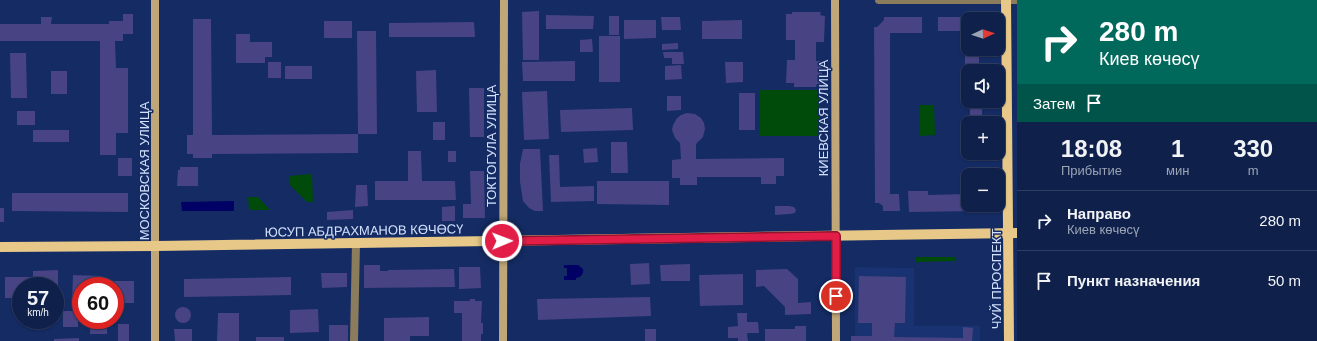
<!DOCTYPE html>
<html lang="ru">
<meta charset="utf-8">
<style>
:root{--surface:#0f204a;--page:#1d2d54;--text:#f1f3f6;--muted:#9ba3b5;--line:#2f3e62}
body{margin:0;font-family:Helvetica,sans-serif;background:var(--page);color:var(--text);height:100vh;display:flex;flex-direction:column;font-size:15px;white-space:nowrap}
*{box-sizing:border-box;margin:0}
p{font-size:13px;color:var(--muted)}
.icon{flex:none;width:22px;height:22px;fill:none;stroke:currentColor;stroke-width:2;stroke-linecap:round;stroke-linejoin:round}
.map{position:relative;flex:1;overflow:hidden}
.sheet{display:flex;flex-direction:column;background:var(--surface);width:300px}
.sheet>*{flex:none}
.banner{background:#00695c;color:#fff;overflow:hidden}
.needle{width:26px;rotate:87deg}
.fabs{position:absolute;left:961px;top:12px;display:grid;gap:8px}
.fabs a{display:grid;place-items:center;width:44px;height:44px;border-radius:8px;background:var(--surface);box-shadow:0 1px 3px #0004,0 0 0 1px var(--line);font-size:20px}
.speed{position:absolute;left:12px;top:277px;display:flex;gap:8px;font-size:20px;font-weight:700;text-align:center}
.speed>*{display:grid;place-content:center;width:52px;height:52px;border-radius:50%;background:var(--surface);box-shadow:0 1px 3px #0004,0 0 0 1px var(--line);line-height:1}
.speed small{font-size:10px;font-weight:400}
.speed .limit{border:6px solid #d22;background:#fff;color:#111}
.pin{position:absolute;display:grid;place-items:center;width:34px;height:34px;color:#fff;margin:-17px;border:2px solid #fff;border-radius:50%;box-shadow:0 1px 4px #0007}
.me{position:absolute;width:44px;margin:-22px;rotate:89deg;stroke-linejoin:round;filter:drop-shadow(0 0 3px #0008)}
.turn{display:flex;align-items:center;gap:14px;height:84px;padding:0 16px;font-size:18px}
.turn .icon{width:52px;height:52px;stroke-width:2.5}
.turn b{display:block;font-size:28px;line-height:34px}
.then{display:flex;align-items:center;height:38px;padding:0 16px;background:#0003;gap:8px;font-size:15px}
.eta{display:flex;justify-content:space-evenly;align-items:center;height:68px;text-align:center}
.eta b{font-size:24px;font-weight:700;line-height:28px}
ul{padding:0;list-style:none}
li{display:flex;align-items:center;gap:12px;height:60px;padding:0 16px;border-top:1px solid var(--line)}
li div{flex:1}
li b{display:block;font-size:15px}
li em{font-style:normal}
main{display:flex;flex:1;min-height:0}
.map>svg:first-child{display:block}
.built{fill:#193372}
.green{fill:#004b0a}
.water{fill:#010065}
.building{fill:#484383}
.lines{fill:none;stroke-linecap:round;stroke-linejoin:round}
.minor{stroke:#8b7c5e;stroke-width:8}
.secondary{stroke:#bfa777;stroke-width:8}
.primary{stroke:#e7c889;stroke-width:10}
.route-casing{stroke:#92132f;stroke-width:10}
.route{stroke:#e11d48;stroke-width:7}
.labels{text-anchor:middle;stroke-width:3;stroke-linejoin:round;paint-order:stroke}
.street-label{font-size:13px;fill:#d2e0fc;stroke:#142b63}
</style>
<main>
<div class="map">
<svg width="1017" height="341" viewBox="0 0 1017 341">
<rect width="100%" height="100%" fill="#142b63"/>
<path class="built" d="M 855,267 L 914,268 L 914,326 L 980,326 L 980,341 L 855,341 Z"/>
<g class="green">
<rect x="760" y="90" width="60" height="46"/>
<path d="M 919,105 L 934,105 L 935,135 L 920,136 Z"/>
<path d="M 312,174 L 313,202 L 307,202 L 290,185 L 289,176 Z"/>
<path d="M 248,197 L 258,197 L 270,210 L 249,210 Z"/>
<path d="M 916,257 L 955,257 L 955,261 L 916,262 Z"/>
</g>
<g class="water">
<path d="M 234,201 L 234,211 L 182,211 L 181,202 Z"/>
<path d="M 564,265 L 578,265 L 583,269 C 584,274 581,277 576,278 L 576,280 L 564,280 L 564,276 L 567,276 L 567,268 L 564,268 Z"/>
</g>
<g class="building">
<path d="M 539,11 L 539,60 L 523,60 L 522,12 Z"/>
<path d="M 792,12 L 821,12 L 820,15 L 825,16 L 824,42 L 816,42 L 816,61 L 822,61 L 822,84 L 817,84 L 816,87 L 794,87 L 794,83 L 786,83 L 787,60 L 795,60 L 795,40 L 786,40 L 786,14 L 792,14 Z"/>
<path d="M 123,14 L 133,14 L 133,34 L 123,34 L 123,41 L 115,41 L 116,68 L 128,68 L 128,133 L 116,133 L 116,155 L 100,155 L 100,41 L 0,41 L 0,24 L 41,24 L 41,17 L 52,17 L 51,24 L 109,24 L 109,21 L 123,21 Z"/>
<path d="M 546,15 L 594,16 L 593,29 L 546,29 Z"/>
<rect x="609" y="16" width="10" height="19"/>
<path d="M 661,17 L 680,17 L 681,30 L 662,30 Z"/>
<path d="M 884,17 L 922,17 L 922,33 L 890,33 L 890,194 L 899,194 L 900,211 L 883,211 L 883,206 L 879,203 L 875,203 L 874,27 L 877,27 L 884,20 Z"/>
<path d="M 938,17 L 979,17 L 979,19 L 968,19 L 968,49 L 979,49 L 979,71 L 968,71 L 968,80 L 963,80 L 963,67 L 965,68 L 965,31 L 938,31 Z"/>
<path d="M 193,19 L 211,19 L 212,135 L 358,134 L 357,31 L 376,31 L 377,134 L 358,134 L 358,153 L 212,154 L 212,158 L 193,158 L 193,154 L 187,154 L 187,135 L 193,135 Z"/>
<path d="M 624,20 L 656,20 L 656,38 L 624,39 Z"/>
<path d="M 742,20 L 742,39 L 702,39 L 702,21 Z"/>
<rect x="324" y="21" width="28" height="17"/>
<path d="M 474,22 L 475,37 L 389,37 L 389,23 Z"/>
<path d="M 236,34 L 250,34 L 250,42 L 272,42 L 272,57 L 265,57 L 265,63 L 236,63 Z"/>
<rect x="599" y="36" width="21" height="46"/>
<path d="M 592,39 L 593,52 L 580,52 L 580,40 Z"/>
<path d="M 678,43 L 678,49 L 662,50 L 662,44 Z"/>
<path d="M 663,52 L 683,52 L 684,64 L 672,64 L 672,58 L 664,58 Z"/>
<path d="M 10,53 L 26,53 L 27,98 L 11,98 Z"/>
<path d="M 575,61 L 575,81 L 523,81 L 522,62 Z"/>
<rect x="268" y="62" width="13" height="16"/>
<path d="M 725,62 L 743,62 L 743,82 L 726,83 Z"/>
<path d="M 681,65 L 682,79 L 665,80 L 665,66 Z"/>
<rect x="285" y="66" width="27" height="13"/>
<path d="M 436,70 L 437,112 L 417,112 L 416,71 Z"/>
<rect x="51" y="71" width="16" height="23"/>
<path d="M 469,88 L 484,88 L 484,137 L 470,137 Z"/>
<path d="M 547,91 L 549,139 L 524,140 L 522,92 Z"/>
<rect x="739" y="93" width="16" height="37"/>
<path d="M 667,96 L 681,96 L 681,110 L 667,111 Z"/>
<rect x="970" y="101" width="12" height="22"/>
<path d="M 632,108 L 633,130 L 561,132 L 560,110 Z"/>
<rect x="17" y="111" width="18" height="14"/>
<path d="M 687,113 L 695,114 L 701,118 L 704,123 L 705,129 L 703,137 L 696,144 L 696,159 L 784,158 L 784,176 L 776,176 L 776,184 L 761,184 L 761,177 L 697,177 L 697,185 L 680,185 L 680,178 L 672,178 L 672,160 L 681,159 L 680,143 L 675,138 L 672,130 L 673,125 L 677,118 L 681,115 Z"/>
<rect x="433" y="122" width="12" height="18"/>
<rect x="33" y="130" width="36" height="12"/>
<path d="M 611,142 L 627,142 L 628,173 L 611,173 Z"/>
<path d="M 597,148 L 598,162 L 584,163 L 583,149 Z"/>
<path d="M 523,149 L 540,149 L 543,211 L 535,211 L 529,208 L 523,201 L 520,182 L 520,164 Z"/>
<path d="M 408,151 L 421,151 L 422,181 L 455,181 L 456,200 L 375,200 L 375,181 L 408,181 Z"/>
<rect x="448" y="151" width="8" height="11"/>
<rect x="970" y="153" width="12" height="4"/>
<path d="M 549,155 L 559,155 L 560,187 L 594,186 L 594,201 L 551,202 Z"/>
<rect x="118" y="158" width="14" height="18"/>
<path d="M 180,167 L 198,167 L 198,186 L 177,186 L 178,170 L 180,170 Z"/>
<path d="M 966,168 L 982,168 L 982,175 L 968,175 L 968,205 L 982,205 L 982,211 L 909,212 L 908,191 L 928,191 L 928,195 L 966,194 Z"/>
<path d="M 470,171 L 484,171 L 485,218 L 463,218 L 463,204 L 471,204 Z"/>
<path d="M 597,181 L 669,181 L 669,205 L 597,204 Z"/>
<path d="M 356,185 L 367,185 L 368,206 L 355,207 Z"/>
<path d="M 12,193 L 128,193 L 128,212 L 12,211 Z"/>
<path d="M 455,206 L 455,221 L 442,221 L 442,207 Z"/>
<path d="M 775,206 L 789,206 L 794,207 L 796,210 L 795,213 L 790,214 L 775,215 Z"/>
<rect x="0" y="208" width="4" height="14"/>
<path d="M 353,210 L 353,219 L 327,220 L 327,212 Z"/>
<path d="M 649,263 L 650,284 L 631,285 L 630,264 Z"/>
<path d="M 690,264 L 690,281 L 661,281 L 660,265 Z"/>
<path d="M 364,265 L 380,265 L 380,271 L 388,271 L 388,270 L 454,269 L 455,287 L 364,288 Z"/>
<path d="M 459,267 L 480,267 L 481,288 L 459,289 Z"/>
<path d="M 787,269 L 798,279 L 798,303 L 811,302 L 811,314 L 785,315 L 785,307 L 764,286 L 756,287 L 756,270 Z"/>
<path d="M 58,270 L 58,300 L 55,300 L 55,286 L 33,286 L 33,271 Z"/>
<path d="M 321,273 L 347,273 L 347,287 L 322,288 Z"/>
<path d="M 743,274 L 743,305 L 700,306 L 699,275 Z"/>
<path d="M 73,275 L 102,276 L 102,286 L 81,286 L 81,303 L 72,303 Z"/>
<path d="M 859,276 L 906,277 L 905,323 L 895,323 L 894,337 L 963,338 L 963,327 L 973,328 L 972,341 L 851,341 L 851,336 L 872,336 L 872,323 L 858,323 Z"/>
<path d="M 5,277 L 30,277 L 30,286 L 21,286 L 21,298 L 5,298 Z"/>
<path d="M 291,277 L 291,295 L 184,297 L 184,279 Z"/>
<path d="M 105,281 L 134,281 L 134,303 L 115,303 L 115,286 L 105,286 Z"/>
<path d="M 650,297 L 651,316 L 538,320 L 537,299 Z"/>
<path d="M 470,299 L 475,299 L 475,301 L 482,301 L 481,323 L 483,323 L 483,334 L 481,334 L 481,341 L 462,341 L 462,313 L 454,313 L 454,301 L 470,301 Z"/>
<circle cx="183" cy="315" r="8"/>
<path d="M 318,309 L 319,332 L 290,333 L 290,310 Z"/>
<rect x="63" y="311" width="15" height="16"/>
<path d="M 218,313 L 239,313 L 239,341 L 217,341 Z"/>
<path d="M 737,313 L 747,313 L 747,322 L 758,322 L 759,333 L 747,333 L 748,341 L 738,341 L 738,338 L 728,338 L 728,327 L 738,326 Z"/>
<path d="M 429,317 L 429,336 L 410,336 L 410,341 L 384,341 L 384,318 Z"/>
<rect x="118" y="324" width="11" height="17"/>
<path d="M 107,325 L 107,334 L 90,334 L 90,326 Z"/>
<rect x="329" y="325" width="19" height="16"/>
<path d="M 795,326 L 806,326 L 806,341 L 765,341 L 765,329 L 795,329 Z"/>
<path d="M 174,329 L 192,329 L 192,341 L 175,341 Z"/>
<rect x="645" y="329" width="11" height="12"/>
<rect x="256" y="337" width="28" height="4"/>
<path d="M 79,338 L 79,341 L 54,341 L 54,339 Z"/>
</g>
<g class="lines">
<g class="minor">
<path d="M 879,0 L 1017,0"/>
<path d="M 354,341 L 356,243"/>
</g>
<g class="secondary">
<path d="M 835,0 L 836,341"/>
<path d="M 155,341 L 155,0"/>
<path d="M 503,341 L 504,0"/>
</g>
<g class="primary">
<path d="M 1006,0 L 1009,341"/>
<path d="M 0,247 L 156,246 L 1017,233"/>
</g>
</g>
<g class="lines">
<g class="route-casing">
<path id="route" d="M 502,241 L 836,236 L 836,296"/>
</g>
<use href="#route" class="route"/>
</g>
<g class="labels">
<g class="street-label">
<text transform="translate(823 118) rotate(-90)" y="5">КИЕВСКАЯ УЛИЦА</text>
<text transform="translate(491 146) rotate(-90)" y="5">ТОКТОГУЛА УЛИЦА</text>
<text transform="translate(144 171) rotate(-90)" y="5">МОСКОВСКАЯ УЛИЦА</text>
<text transform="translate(364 230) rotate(-1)" y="5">ЮСУП АБДРАХМАНОВ КӨЧӨСҮ</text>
<text transform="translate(996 279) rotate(-90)" y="5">ЧУЙ ПРОСПЕКТ</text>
</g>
</g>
</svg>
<div class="fabs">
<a><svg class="needle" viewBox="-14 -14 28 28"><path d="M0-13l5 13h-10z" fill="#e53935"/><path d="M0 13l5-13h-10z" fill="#9ba3b5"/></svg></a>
<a><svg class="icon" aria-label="sound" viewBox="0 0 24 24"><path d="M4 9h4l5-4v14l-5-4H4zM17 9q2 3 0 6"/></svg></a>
<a>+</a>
<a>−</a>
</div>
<div class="speed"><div>57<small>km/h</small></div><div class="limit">60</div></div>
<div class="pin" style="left:836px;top:296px;background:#d93025"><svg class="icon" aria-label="arrive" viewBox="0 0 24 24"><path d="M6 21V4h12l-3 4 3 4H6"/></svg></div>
<svg class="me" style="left:502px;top:241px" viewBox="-20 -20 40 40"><circle r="17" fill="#e11d48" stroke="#fff" stroke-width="3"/><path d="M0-11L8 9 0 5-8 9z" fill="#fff"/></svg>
</div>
<section class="sheet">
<div class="banner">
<div class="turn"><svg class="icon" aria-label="right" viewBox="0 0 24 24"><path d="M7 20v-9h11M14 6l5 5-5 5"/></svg><div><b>280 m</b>Киев көчөсү</div></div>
<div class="then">Затем<svg class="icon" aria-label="arrive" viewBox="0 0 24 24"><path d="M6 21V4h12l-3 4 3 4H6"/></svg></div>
</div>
<div class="eta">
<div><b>18:08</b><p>Прибытие</p></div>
<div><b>1</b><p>мин</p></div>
<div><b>330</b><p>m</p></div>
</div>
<ul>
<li><svg class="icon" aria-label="right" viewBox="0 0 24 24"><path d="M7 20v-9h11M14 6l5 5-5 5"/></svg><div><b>Направо</b><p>Киев көчөсү</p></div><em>280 m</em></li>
<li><svg class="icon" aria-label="arrive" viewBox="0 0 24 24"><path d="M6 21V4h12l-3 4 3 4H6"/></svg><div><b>Пункт назначения</b></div><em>50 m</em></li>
</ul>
</section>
</main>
